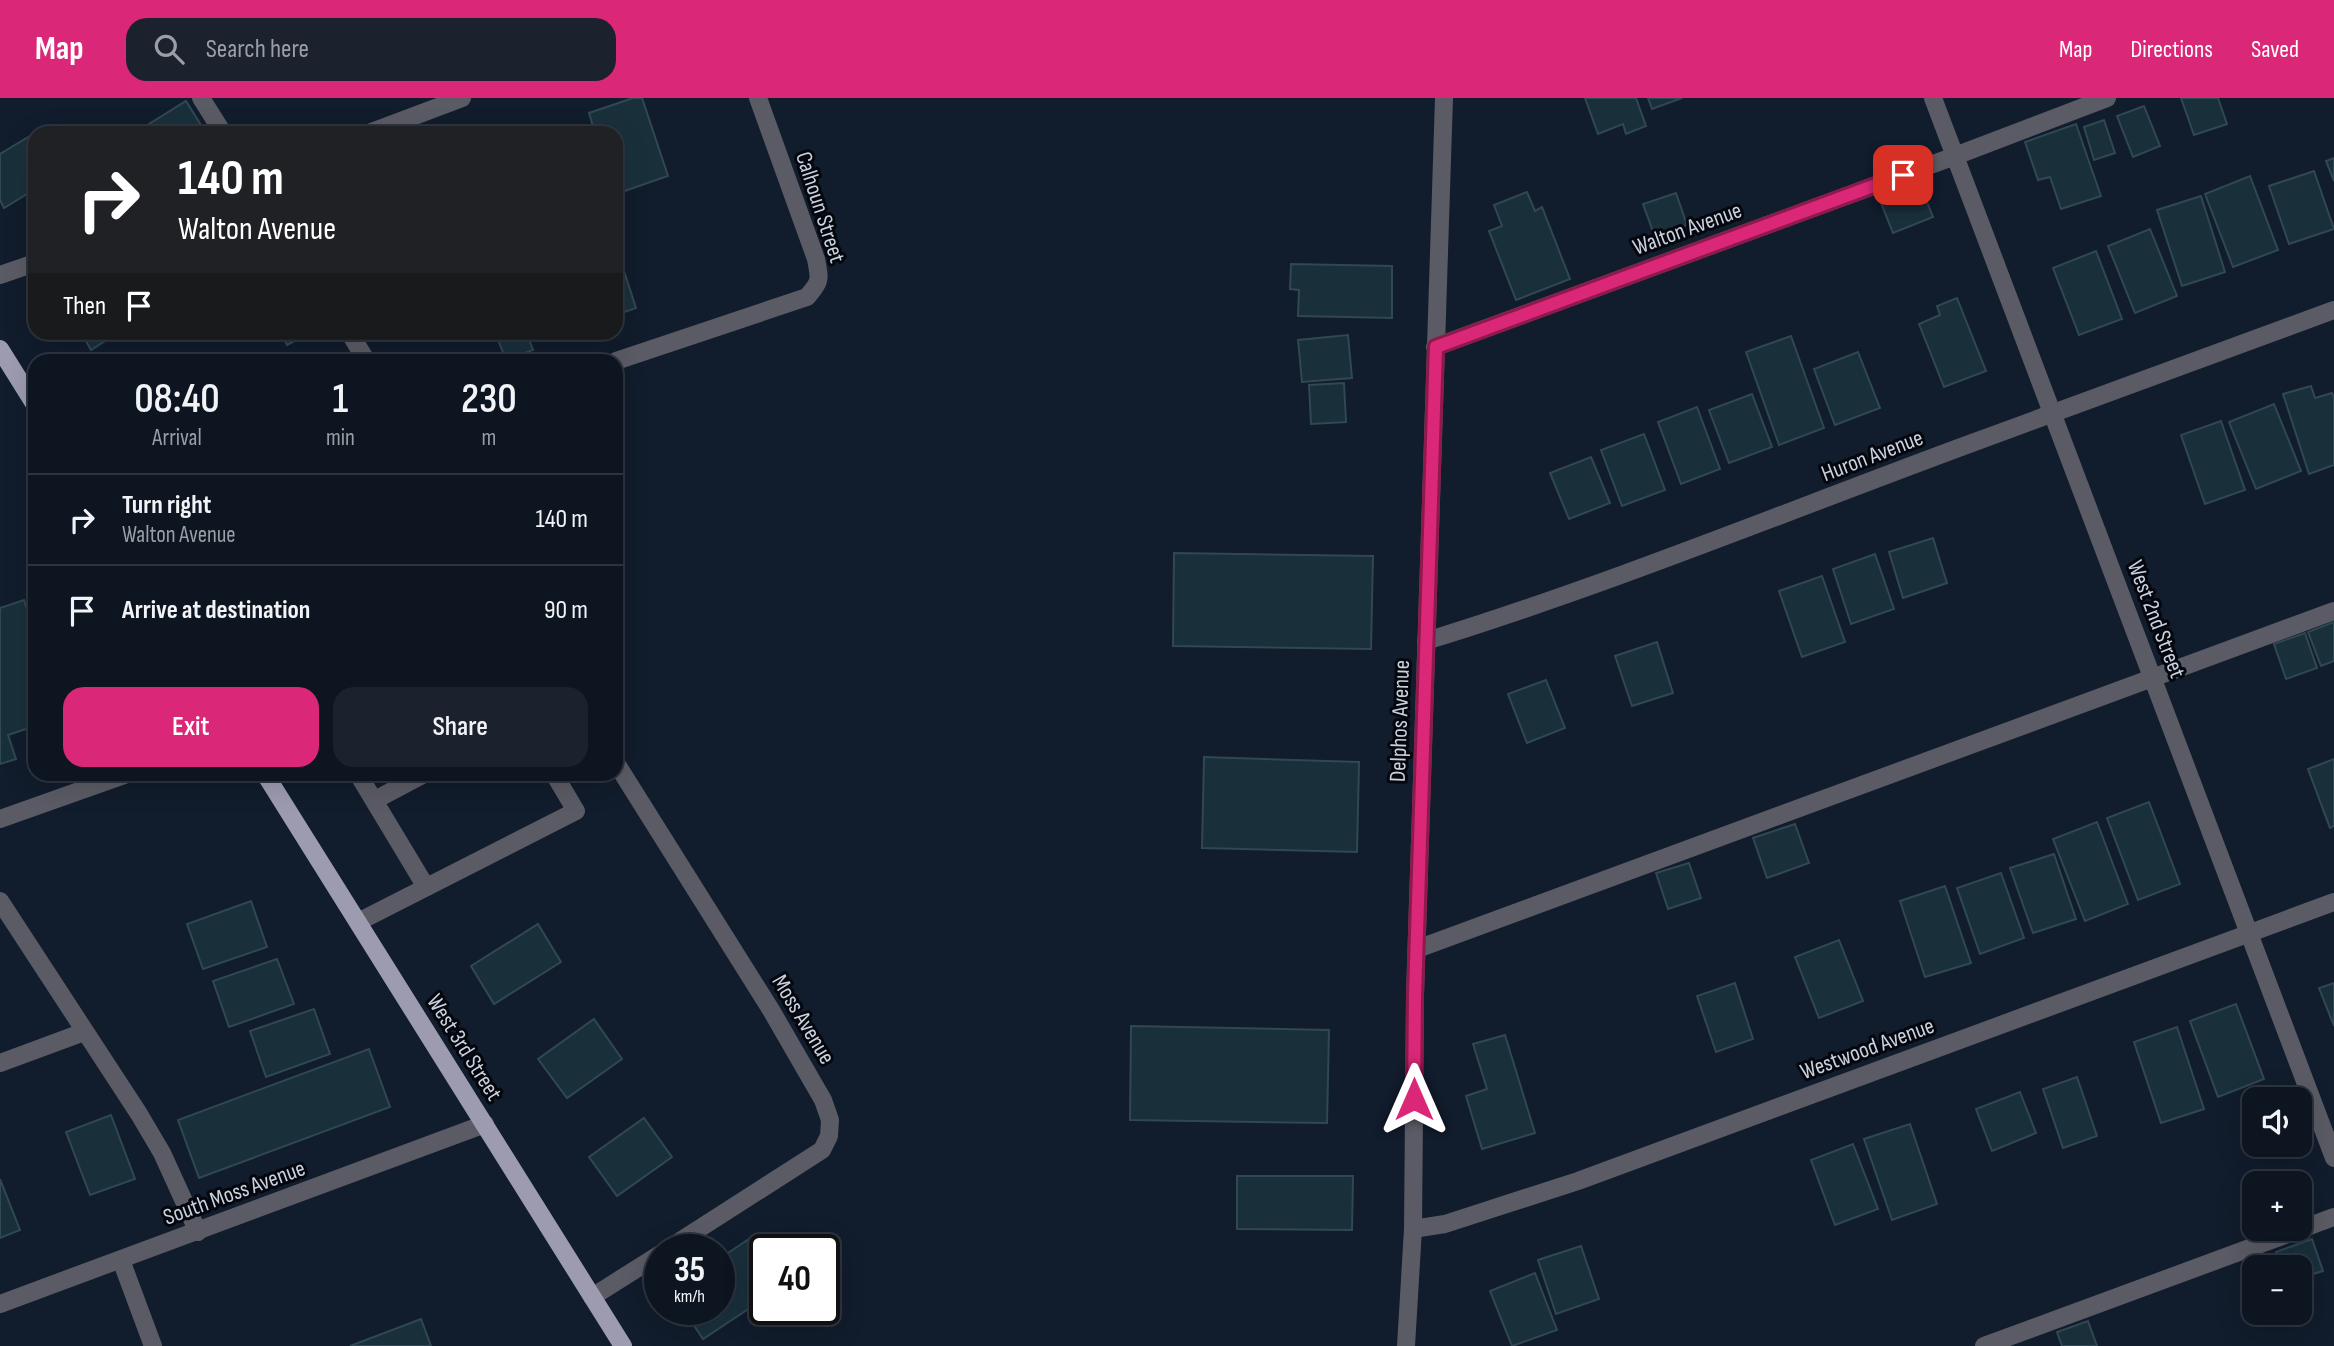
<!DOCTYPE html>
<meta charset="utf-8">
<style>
:root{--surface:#0d1521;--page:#1b222e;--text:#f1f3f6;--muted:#9a9fa5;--line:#2d343f;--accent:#db2777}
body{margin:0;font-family:"Sofia Sans Condensed",sans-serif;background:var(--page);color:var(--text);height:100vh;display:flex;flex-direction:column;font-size:26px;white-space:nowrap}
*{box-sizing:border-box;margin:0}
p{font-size:23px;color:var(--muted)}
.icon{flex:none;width:38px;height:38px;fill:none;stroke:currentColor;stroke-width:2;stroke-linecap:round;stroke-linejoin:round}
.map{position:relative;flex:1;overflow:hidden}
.sheet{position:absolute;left:28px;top:256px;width:595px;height:427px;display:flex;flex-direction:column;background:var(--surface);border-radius:21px;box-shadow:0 7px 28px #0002,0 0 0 2px var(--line)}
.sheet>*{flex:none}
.hud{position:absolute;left:28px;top:28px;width:595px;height:214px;border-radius:21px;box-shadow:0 7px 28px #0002,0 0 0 2px var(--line);background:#202124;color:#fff;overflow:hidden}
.controls{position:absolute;left:2242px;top:989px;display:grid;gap:14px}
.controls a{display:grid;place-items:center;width:70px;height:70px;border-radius:14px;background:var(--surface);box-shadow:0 7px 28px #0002,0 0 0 2px var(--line);font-size:35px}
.speed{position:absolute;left:644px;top:1136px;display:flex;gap:14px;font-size:35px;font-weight:700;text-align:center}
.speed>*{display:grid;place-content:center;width:91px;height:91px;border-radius:50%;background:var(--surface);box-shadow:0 7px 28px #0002,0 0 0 2px var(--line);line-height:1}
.speed small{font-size:18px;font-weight:400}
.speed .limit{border:4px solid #111;border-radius:10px;background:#fff;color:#111}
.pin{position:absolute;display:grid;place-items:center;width:60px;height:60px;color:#fff;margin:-30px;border-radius:14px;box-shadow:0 4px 10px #0006}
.me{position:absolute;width:77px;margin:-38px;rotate:0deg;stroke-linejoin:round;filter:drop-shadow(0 0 5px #0008)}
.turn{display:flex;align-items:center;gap:24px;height:147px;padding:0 35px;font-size:32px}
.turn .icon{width:91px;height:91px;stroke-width:2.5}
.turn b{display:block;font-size:49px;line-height:60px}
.then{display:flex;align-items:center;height:66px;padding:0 35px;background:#0003;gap:14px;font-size:26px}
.eta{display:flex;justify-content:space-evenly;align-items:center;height:119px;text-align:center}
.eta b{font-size:42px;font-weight:600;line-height:49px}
.button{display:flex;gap:14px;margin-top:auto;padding:14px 35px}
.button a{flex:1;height:80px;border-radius:21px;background:var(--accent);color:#fff;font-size:28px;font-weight:600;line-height:80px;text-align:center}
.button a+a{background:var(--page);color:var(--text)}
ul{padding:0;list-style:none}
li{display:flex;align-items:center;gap:21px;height:91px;padding:0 35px;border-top:2px solid var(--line)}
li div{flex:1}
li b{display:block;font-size:26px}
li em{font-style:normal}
header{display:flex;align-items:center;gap:42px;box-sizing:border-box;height:98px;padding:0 35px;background:var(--accent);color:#fff}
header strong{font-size:33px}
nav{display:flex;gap:38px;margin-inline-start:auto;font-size:24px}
.search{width:490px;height:63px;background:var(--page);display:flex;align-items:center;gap:18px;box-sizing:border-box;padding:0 24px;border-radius:21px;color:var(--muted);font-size:26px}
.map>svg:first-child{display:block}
.building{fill:#19303b;stroke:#304853;stroke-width:2}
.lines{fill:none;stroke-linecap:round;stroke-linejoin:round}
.service{stroke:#5b5b65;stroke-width:18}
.minor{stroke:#5b5b65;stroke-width:18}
.tertiary{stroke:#5b5b65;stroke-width:18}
.primary{stroke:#9c9bb0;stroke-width:18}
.route-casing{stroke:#8e194d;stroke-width:18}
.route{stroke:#db2777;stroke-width:12}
.labels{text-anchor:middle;stroke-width:6;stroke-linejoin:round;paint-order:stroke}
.street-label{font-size:23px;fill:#cbd2de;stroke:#04070d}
</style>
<header>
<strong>Map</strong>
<div class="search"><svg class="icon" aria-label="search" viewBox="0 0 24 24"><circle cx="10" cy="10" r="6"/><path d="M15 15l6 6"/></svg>Search here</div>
<nav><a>Map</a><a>Directions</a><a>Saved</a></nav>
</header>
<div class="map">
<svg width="2334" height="1248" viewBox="0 0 2334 1248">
<rect width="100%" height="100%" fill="#111c2c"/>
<g class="building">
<path d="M 633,0 L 642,0 L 668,78 L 616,96 L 616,35 L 595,35 L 589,15 Z"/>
<path d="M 1585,0 L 1636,0 L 1646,28 L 1626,36 L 1623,26 L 1598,36 Z"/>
<path d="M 1648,0 L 1682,0 L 1652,11 Z"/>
<path d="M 2181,0 L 2218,0 L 2227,26 L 2194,37 Z"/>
<path d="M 186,3 L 206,35 L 144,35 L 141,31 Z"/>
<path d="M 2144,8 L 2160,48 L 2133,59 L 2117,18 Z"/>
<path d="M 2104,22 L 2115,55 L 2094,62 L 2084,29 Z"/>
<path d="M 2076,26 L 2101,98 L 2061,111 L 2050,79 L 2038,82 L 2025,44 Z"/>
<path d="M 35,35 L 35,91 L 4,110 L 0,102 L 0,56 Z"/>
<path d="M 2334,60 L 2334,83 L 2326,63 Z"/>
<path d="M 2314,73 L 2334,131 L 2289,146 L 2269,88 Z"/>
<path d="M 2250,78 L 2278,152 L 2233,169 L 2205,96 Z"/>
<path d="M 1919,84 L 1933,119 L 1893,135 L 1879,100 Z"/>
<path d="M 1527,94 L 1535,113 L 1542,109 L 1570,181 L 1516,202 L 1489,133 L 1502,128 L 1494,107 Z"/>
<path d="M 1676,95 L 1687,127 L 1655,139 L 1643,106 Z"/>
<path d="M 2201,98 L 2225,174 L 2182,188 L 2157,112 Z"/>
<path d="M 2150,131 L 2177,198 L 2135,215 L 2108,148 Z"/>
<path d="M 2096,153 L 2122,221 L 2079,237 L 2053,170 Z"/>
<path d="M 621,164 L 636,210 L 616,217 L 616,165 Z"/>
<path d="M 1291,166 L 1392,168 L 1392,220 L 1298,218 L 1299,192 L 1290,191 Z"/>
<path d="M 1957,200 L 1986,273 L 1944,289 L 1919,226 L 1940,217 L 1937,208 Z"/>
<path d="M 81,234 L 119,234 L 91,252 Z"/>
<path d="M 281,234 L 311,234 L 287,247 Z"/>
<path d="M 495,234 L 526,234 L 533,252 L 506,262 Z"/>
<path d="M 1348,237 L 1352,280 L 1302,284 L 1298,242 Z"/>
<path d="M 1791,238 L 1824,330 L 1779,347 L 1746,254 Z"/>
<path d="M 1858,254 L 1880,310 L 1835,327 L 1814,271 Z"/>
<path d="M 1344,285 L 1346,324 L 1311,326 L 1309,287 Z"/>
<path d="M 2311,288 L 2315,300 L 2332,295 L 2334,300 L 2334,367 L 2309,376 L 2283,296 Z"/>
<path d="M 1752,296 L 1772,349 L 1729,365 L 1709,312 Z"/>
<path d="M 2274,306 L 2301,373 L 2256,391 L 2229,324 Z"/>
<path d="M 1697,309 L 1720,371 L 1681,386 L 1658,324 Z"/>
<path d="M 2221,323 L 2245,392 L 2205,406 L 2181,337 Z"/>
<path d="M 1644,336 L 1665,392 L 1622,408 L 1601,352 Z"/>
<path d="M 1591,359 L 1610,405 L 1569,421 L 1550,375 Z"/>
<path d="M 1933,440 L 1947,485 L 1903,500 L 1889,454 Z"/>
<path d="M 1174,455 L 1373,458 L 1371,551 L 1173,548 Z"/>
<path d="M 1875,456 L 1894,511 L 1851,526 L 1833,471 Z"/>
<path d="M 1822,478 L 1845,544 L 1802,559 L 1779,493 Z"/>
<path d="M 24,502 L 33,529 L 35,528 L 35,628 L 8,637 L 16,661 L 0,666 L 0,510 Z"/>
<path d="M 2334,524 L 2334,563 L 2321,568 L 2308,534 Z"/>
<path d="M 2305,535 L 2317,570 L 2286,581 L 2274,546 Z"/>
<path d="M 1657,544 L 1673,595 L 1632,608 L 1615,558 Z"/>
<path d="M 1546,582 L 1565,630 L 1527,645 L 1508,596 Z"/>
<path d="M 1204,659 L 1359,664 L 1357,754 L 1202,750 Z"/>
<path d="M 2334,661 L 2334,728 L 2330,730 L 2308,671 Z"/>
<path d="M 2149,704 L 2180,786 L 2138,802 L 2107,720 Z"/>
<path d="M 2097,724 L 2128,806 L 2085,823 L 2053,741 Z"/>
<path d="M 1795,726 L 1809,765 L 1767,780 L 1753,740 Z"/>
<path d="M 2054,756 L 2076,821 L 2033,835 L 2010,770 Z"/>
<path d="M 1689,765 L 1701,800 L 1668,811 L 1656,775 Z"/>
<path d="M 2001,775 L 2024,840 L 1980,856 L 1957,790 Z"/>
<path d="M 1945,788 L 1971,865 L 1925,879 L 1900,803 Z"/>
<path d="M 251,803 L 267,849 L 203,871 L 187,826 Z"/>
<path d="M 538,826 L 561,864 L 494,906 L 471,868 Z"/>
<path d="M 1839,842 L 1863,903 L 1819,920 L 1795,859 Z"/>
<path d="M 277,861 L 294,906 L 229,929 L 213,883 Z"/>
<path d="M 1735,885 L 1753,941 L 1716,954 L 1697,898 Z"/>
<path d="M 2334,885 L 2334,928 L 2319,890 Z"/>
<path d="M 2236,906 L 2264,981 L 2218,999 L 2190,923 Z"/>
<path d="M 314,911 L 330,956 L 266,979 L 250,933 Z"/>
<path d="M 594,921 L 622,961 L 567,1000 L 538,961 Z"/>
<path d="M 1131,928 L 1329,932 L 1327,1025 L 1130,1022 Z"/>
<path d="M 2177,929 L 2204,1011 L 2161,1025 L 2134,944 Z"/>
<path d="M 1505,937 L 1535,1035 L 1482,1051 L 1466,998 L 1487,991 L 1473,946 Z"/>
<path d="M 369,951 L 390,1009 L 199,1080 L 178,1022 Z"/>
<path d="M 2077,979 L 2097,1038 L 2063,1050 L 2043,991 Z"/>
<path d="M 2020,994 L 2036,1035 L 1992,1053 L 1976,1011 Z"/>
<path d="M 111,1017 L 135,1081 L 90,1097 L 66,1034 Z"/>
<path d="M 644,1020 L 672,1059 L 617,1098 L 589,1059 Z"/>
<path d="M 1910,1026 L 1937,1106 L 1892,1122 L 1864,1041 Z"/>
<path d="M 1853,1046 L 1878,1111 L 1835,1127 L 1811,1062 Z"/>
<path d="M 1237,1078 L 1353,1078 L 1352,1132 L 1237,1131 Z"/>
<path d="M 0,1081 L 20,1132 L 0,1140 Z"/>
<path d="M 752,1139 L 765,1158 L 765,1200 L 703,1241 L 683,1211 L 719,1211 L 719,1161 Z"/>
<path d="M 2312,1141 L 2323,1173 L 2300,1180 L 2300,1169 L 2281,1169 L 2276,1154 Z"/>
<path d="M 1581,1148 L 1599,1201 L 1556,1216 L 1538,1162 Z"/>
<path d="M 1535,1175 L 1557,1232 L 1512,1248 L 1490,1193 Z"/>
<path d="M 421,1221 L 431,1248 L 350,1248 Z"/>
<path d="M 2088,1223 L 2097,1248 L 2062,1248 L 2057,1234 Z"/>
</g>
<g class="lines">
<g class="service">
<path d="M 201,0 L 223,35"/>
<path d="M 1955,58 L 2107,0"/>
<path d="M 349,234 L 366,262"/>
<path d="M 358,676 L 426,789"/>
<path d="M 375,702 L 424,676"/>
<path d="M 0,803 L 139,1016 L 162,1055 L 198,1134"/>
<path d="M 358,824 L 576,713 L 554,676"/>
<path d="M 1417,851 L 2334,513"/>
<path d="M 0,965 L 84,934"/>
<path d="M 121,1162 L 153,1248"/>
<path d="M 1984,1248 L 2334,1119"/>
</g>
<g class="minor">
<path d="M 1933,0 L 2334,1060"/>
<path d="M 369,35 L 462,0"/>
<path d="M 0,177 L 35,165"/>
<path d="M 1435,249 L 1955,58"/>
<path d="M 616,263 L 807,199 C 821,183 820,182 816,161 L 758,0"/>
<path d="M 1426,543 C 1611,486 1790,412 1972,345 C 2092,300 2213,257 2334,212"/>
<path d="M 616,665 L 771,912 L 823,1002 L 830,1022 L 829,1038 L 822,1052 L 666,1152"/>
<path d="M 0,721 L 127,676"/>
<path d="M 1413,1131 L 1445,1126 L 1578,1083 L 2334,804"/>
<path d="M 592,1199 L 660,1156"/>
<path d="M 0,1206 L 485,1026"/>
</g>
<path class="tertiary" d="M 1406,1248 L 1413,1131 L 1415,897 L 1444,0"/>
<g class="primary">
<path d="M 0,251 L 35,307"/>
<path d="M 265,676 L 623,1248"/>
</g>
</g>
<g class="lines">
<g class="route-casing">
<path id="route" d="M 1414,1001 L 1415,897 L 1436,249 L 1903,77"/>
</g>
<use href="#route" class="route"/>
</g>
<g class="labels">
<g class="street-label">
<text transform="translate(821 109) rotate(72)" y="8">Calhoun Street</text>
<text transform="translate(1687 130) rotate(-20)" y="8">Walton Avenue</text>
<text transform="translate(1872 357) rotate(-21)" y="8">Huron Avenue</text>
<text transform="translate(2157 521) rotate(69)" y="8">West 2nd Street</text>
<text transform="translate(1399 623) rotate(-88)" y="8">Delphos Avenue</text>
<text transform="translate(804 921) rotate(59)" y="8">Moss Avenue</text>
<text transform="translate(465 949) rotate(58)" y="8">West 3rd Street</text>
<text transform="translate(1867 950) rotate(-20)" y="8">Westwood Avenue</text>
<text transform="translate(234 1094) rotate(-20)" y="8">South Moss Avenue</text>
</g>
</g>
</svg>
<div class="controls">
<a><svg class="icon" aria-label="sound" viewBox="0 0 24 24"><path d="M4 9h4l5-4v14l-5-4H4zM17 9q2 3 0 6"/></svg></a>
<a>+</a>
<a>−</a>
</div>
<div class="speed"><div>35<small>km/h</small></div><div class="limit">40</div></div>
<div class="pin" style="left:1903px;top:77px;background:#d93025"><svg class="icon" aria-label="arrive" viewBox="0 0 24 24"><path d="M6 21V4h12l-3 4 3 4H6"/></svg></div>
<svg class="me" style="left:1414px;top:1001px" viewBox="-20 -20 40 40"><path d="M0-17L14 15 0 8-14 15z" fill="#db2777" stroke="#fff" stroke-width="4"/></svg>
<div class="hud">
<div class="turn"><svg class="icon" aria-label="right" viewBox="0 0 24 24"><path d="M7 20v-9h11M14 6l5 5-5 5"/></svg><div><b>140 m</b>Walton Avenue</div></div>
<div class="then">Then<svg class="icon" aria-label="arrive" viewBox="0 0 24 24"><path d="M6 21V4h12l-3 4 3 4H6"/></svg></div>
</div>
<section class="sheet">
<div class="eta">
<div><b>08:40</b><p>Arrival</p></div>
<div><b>1</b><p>min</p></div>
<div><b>230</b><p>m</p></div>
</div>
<ul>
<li><svg class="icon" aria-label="right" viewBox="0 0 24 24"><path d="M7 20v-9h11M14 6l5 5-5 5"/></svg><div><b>Turn right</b><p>Walton Avenue</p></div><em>140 m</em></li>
<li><svg class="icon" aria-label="arrive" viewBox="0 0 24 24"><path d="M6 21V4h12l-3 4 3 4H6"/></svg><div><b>Arrive at destination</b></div><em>90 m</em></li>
</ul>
<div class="button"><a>Exit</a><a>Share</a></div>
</section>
</div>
